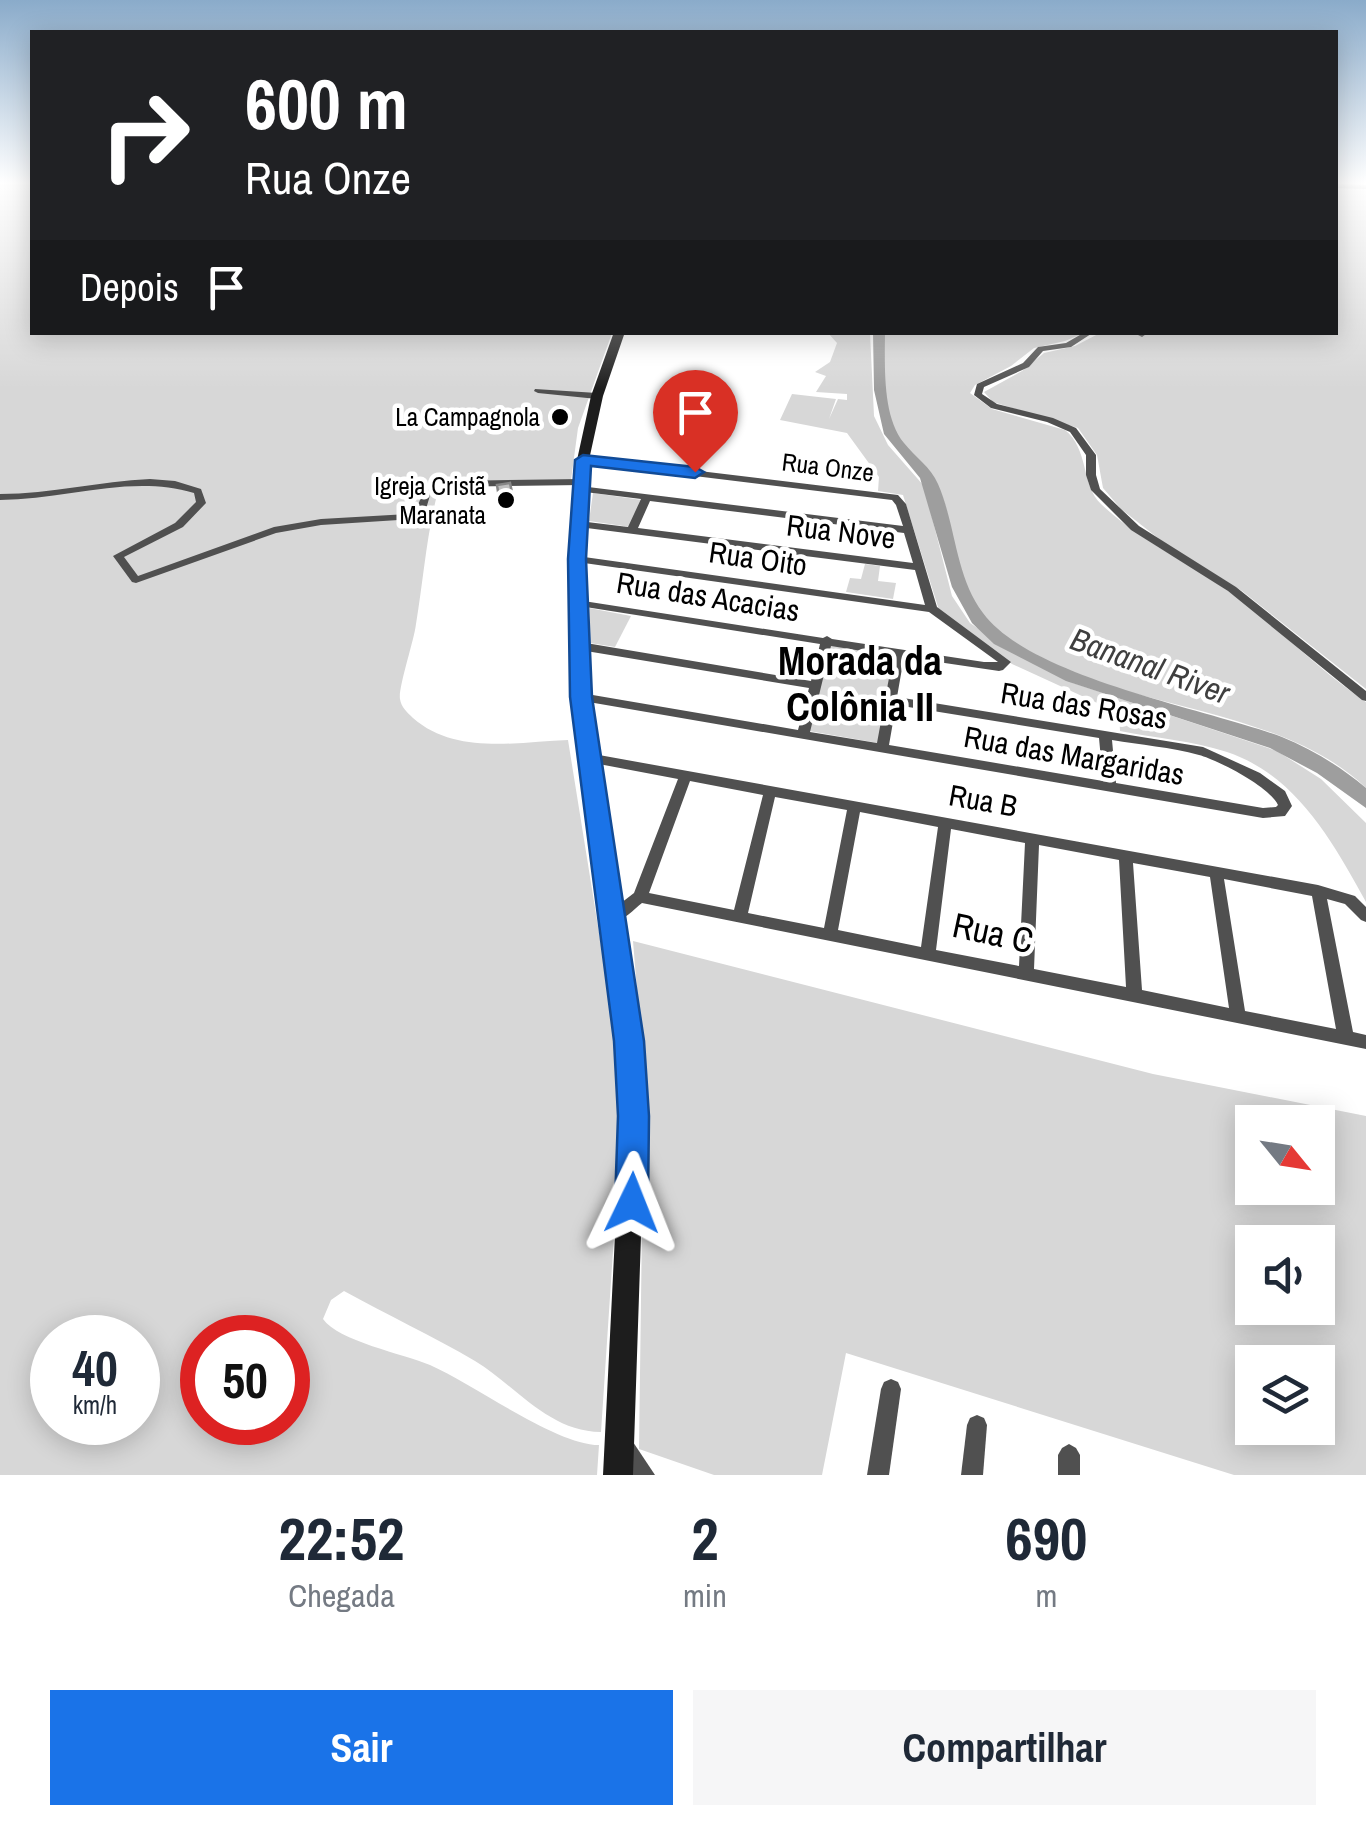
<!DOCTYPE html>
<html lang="pt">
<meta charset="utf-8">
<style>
:root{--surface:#fff;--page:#f6f6f7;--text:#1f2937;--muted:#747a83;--accent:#1a73e8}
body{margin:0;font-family:"Archivo Narrow",sans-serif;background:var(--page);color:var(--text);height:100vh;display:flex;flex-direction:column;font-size:38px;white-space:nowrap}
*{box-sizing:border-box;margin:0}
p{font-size:32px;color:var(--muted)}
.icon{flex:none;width:55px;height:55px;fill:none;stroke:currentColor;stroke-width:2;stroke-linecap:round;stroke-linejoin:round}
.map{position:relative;height:1475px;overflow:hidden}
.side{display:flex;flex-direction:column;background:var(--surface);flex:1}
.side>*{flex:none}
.hud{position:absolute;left:30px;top:30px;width:1308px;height:305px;border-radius:0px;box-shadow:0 5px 25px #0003;background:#202124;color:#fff;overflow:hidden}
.needle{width:65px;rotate:120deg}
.controls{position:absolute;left:1235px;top:1105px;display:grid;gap:20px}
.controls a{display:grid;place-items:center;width:100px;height:100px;border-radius:0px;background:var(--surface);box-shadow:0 5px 25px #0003;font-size:50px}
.speed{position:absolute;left:30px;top:1315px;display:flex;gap:20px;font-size:50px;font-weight:700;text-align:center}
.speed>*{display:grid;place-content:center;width:130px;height:130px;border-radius:50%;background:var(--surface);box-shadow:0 5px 25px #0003;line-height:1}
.speed small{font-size:25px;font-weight:400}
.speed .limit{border:15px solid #d22;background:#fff;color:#111}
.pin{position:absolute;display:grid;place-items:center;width:85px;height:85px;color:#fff;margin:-102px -42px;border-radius:50% 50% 50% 0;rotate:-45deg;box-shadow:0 0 10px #0007}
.pin .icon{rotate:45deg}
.me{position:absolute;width:110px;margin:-55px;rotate:2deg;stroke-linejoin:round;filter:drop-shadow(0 0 8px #0008)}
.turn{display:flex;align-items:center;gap:35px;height:210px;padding:0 50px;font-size:45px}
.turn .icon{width:130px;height:130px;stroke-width:2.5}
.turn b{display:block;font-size:70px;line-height:85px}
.then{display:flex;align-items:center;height:95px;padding:0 50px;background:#0003;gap:20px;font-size:38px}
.eta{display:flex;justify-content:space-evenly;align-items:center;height:170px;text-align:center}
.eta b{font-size:60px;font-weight:700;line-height:70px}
.primary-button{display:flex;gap:20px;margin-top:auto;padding:20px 50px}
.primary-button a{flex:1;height:115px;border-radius:0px;background:var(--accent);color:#fff;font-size:40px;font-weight:700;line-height:115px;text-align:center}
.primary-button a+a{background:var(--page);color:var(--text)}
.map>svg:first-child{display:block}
.green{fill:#d7d7d7;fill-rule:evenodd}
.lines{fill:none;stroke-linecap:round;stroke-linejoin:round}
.river{fill:#9e9e9e;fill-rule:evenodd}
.street{fill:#505050;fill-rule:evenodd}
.secondary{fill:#1d1d1d;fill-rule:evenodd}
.shaded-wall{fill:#868686}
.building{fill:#c0c0c0;stroke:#868686;stroke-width:2.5}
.route{fill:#1a73e8;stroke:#114b97;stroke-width:2.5}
.poi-dot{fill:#000;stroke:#fff;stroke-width:4}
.labels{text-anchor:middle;stroke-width:9;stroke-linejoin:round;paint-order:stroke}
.far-poi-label{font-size:25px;fill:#000;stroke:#fff;text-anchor:end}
.far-street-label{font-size:25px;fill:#000;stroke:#fff}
.street-label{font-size:30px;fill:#000;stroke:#fff}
.water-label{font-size:32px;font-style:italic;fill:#3f3f3f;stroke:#fff}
.near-street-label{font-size:35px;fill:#000;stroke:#fff}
.district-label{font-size:40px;font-weight:bold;fill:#000;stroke:#fff}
</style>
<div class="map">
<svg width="1366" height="1475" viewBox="0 0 1366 1475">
<rect width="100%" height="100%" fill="#fff"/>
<g class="green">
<path d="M 0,183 L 32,183 L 32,332 L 612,333 L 578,428 L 571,480 L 441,480 C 427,527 424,576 416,624 C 414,641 398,688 400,699 C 401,707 407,712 413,718 C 455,755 517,742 568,740 L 614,1026 L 621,1131 L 601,1432 C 549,1432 516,1386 475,1361 C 433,1336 387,1315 344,1291 L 331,1300 L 323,1319 C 338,1341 404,1354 430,1365 C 475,1385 556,1445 599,1445 L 597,1475 L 0,1475 ZM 52,1338 L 138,1338 L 138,1422 L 52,1422 ZM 202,1338 L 288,1338 L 288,1422 L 202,1422 Z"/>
<path d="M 1335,187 L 1366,188 L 1366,689 L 1242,591 L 1163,542 L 1121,509 L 1103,488 L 1097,455 L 1078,428 L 993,402 L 984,392 L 1022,371 L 1044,353 L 1075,346 L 1100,333 L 1335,332 Z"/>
<path d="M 828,333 L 870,333 L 874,416 L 888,445 L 924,486 L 952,596 L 970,623 L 1016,654 L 1073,683 L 1277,751 L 1321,779 L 1366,823 L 1366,902 C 1333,842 1296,775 1227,752 C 1193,741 1155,738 1120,731 L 1119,713 L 1012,664 L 939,610 L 903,495 L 878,491 L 879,477 L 847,433 L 780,420 L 792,394 L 836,399 L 829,419 L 838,399 L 847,400 L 847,394 L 816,392 L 826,376 L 815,372 L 830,362 L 837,343 Z"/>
<path d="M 885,333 L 1084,333 L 1065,341 L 1034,348 L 1011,366 L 975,385 L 970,393 L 992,409 L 1065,430 C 1089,449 1081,485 1101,504 C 1140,541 1186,561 1228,591 C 1277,626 1317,669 1366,702 L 1366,788 C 1264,689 1050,714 975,604 C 950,567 956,520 936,482 C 929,467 912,455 902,442 C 881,414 884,367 885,333 Z"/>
<path d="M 593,493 L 642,500 L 630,527 L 589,521 Z"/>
<path d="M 865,564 L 880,566 L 878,581 L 896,583 L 893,599 L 846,592 L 850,578 L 861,579 Z"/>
<path d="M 589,608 L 631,616 L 615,647 L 590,643 Z"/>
<path d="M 829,644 L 893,655 L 878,743 L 809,731 Z"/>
<path d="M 633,941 L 1153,1074 L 1366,1116 L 1366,1475 L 1234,1475 L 846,1353 L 822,1475 L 714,1475 L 639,1449 L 644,1076 ZM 1252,1122 L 1318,1122 L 1318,1188 L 1252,1188 ZM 1252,1242 L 1318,1242 L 1318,1308 L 1252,1308 ZM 1252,1362 L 1318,1362 L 1318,1428 L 1252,1428 Z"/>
</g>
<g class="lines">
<path class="river" d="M 873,332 L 885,332 C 885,366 882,416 904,443 C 915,457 931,467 938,484 C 956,525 955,576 983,613 C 1031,678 1204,708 1282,737 C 1312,749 1341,767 1366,788 L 1366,808 L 1317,773 L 1270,748 L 1066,681 L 994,644 L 972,623 L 952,587 L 920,478 L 884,434 L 874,390 Z"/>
<g class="street">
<path d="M 1335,184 L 1366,185 L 1366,189 L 1335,188 Z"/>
<path d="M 1085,332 L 1094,332 L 1071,347 L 1043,351 L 1029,367 L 984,387 L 982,394 L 997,404 L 1053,418 L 1076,428 L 1096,455 L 1096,475 L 1100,489 L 1139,526 L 1236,587 L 1366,691 L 1366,701 L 1362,700 L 1228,591 L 1131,530 L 1091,490 L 1086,475 L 1086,455 L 1070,432 L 1047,422 L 991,408 L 974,395 L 977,384 L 1023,363 L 1038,347 L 1066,343 Z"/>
<path d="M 1140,332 L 1149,332 L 1142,337 L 1138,335 Z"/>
<path d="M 535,389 L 597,393 L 601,396 L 597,399 L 538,393 L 534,391 Z"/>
<path d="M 583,457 L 898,495 L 906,504 L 937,607 L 1011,662 L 1003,670 L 999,671 L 904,657 L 897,697 L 1203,747 L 1260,773 L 1285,791 L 1292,806 L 1285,816 L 1263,818 L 577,700 L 575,697 L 581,693 L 798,730 L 809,688 L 580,650 L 574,646 L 580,642 L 811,681 L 820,644 L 573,605 L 572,603 L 577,600 L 823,638 L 827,636 L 832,639 L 984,662 L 998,662 L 929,612 L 577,562 L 572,559 L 577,556 L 925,605 L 915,570 L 579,527 L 574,524 L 579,521 L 628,527 L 641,499 L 577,491 L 575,489 L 580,486 L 903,526 L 896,505 L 892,500 L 580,462 L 578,460 ZM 650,501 L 904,533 L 913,563 L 638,528 ZM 831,646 L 893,656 L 877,743 L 810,732 ZM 896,705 L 1099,738 L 1103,781 L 889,745 ZM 1112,740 C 1140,745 1171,747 1199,755 C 1218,760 1270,787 1278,805 L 1276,807 L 1263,808 L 1116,783 Z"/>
<path d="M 150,479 L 175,481 L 201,489 L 206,503 L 183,527 L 124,557 L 138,576 L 274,527 L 321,519 L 408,514 L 417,508 L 424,489 L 438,481 L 581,479 L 586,482 L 581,485 L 440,487 L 431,492 L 426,509 L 414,519 L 321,525 L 276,533 L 136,583 L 132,582 L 113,556 L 175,523 L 196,502 L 194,493 C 130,474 65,500 0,500 L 0,494 C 51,494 100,481 150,479 Z"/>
<path d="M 588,753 L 1318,885 L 1355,896 L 1366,907 L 1366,922 L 1361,920 L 1345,904 L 1327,899 L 1353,1032 L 1366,1035 L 1366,1049 L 642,903 C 633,910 620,925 608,921 L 606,917 L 608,913 L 634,893 L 678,779 L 583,761 L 582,758 ZM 690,781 L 763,795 L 734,910 L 649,893 ZM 775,797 L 847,810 L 824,928 L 748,913 ZM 860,812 L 938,827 L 921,947 L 838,930 ZM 951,829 L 1025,843 L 1019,966 L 936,950 ZM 1039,845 L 1119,860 L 1126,987 L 1034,969 ZM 1133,863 L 1210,877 L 1229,1008 L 1142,990 ZM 1224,879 L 1312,896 L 1336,1029 L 1245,1011 Z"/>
<path d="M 891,1379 L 898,1382 L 901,1389 L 889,1475 L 867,1475 L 881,1389 L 884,1382 Z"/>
<path d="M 977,1415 L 984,1418 L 987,1425 L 983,1475 L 961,1475 L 967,1425 L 970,1418 Z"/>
<path d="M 626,1438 L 633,1442 L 655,1475 L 631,1475 L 615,1449 L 619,1442 Z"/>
<path d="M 1069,1444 L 1076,1448 L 1080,1455 L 1080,1475 L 1058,1475 L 1058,1455 L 1062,1448 Z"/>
</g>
<path class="secondary" d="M 614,332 L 625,332 L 603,396 L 589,460 L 584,559 L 589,697 L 632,966 L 645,1116 L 633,1475 L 603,1475 L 621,1116 L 610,966 L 573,697 L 570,559 L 577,460 L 591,396 Z"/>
</g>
<path class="shaded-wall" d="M 513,497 L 514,505 L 500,507 L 499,498 Z"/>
<path class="building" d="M 510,483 L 513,497 L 499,498 L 497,485 Z"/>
<linearGradient id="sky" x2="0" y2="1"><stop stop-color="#8aabca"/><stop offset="0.47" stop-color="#fff"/><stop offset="1" stop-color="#fff" stop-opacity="0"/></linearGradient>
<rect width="1366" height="389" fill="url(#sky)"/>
<path class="route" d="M 583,455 L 695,467 L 704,472 L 695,478 L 591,466 L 586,559 L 592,697 L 644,1041 L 649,1116 L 648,1203 L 643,1214 L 632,1219 L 620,1214 L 615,1203 L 618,1116 L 614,1041 L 570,697 L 568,559 L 575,460 Z"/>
<g class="poi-dot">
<circle cx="560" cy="417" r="10"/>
<circle cx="506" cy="500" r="10"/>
</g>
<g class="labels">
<g class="far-poi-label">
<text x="540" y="426">La Campagnola</text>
<text x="486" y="495">Igreja Cristã<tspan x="486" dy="29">Maranata</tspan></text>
</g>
<g class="far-street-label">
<text transform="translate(828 467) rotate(7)" y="9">Rua Onze</text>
</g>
<g class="street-label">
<text transform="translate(841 532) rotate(7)" y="10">Rua Nove</text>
<text transform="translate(758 559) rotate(8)" y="10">Rua Oito</text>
<text transform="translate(708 597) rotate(9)" y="10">Rua das Acacias</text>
<text transform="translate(1084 706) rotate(9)" y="10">Rua das Rosas</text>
<text transform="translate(1074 756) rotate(10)" y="10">Rua das Margaridas</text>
<text transform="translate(983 801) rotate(10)" y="10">Rua B</text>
</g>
<g class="water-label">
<text transform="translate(1150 666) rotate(20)" y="11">Bananal River</text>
</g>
<g class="near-street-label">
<text transform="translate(993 933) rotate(12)" y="12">Rua C</text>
</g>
<g class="district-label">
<text x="860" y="675">Morada da<tspan x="860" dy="46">Colônia II</tspan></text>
</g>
</g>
</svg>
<div class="controls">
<a><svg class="needle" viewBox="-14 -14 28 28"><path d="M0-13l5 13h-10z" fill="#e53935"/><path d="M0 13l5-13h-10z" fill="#747a83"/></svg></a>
<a><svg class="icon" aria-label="sound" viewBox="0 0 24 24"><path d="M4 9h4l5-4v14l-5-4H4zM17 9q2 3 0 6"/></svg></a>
<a><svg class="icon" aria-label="layers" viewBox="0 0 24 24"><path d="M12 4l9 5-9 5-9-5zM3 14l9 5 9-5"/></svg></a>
</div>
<div class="speed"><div>40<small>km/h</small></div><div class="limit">50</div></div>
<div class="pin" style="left:695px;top:472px;background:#d93025"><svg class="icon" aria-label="arrive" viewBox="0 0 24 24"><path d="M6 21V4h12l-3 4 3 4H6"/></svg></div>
<svg class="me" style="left:632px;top:1203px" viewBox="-20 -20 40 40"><path d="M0-17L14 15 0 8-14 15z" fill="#1a73e8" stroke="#fff" stroke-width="4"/></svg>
<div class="hud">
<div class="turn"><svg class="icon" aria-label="right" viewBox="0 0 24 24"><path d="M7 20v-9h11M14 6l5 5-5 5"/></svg><div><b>600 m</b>Rua Onze</div></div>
<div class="then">Depois<svg class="icon" aria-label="arrive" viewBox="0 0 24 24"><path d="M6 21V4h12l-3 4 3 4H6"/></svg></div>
</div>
</div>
<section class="side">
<div class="eta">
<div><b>22:52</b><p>Chegada</p></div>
<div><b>2</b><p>min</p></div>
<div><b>690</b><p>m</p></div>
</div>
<div class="primary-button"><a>Sair</a><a>Compartilhar</a></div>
</section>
